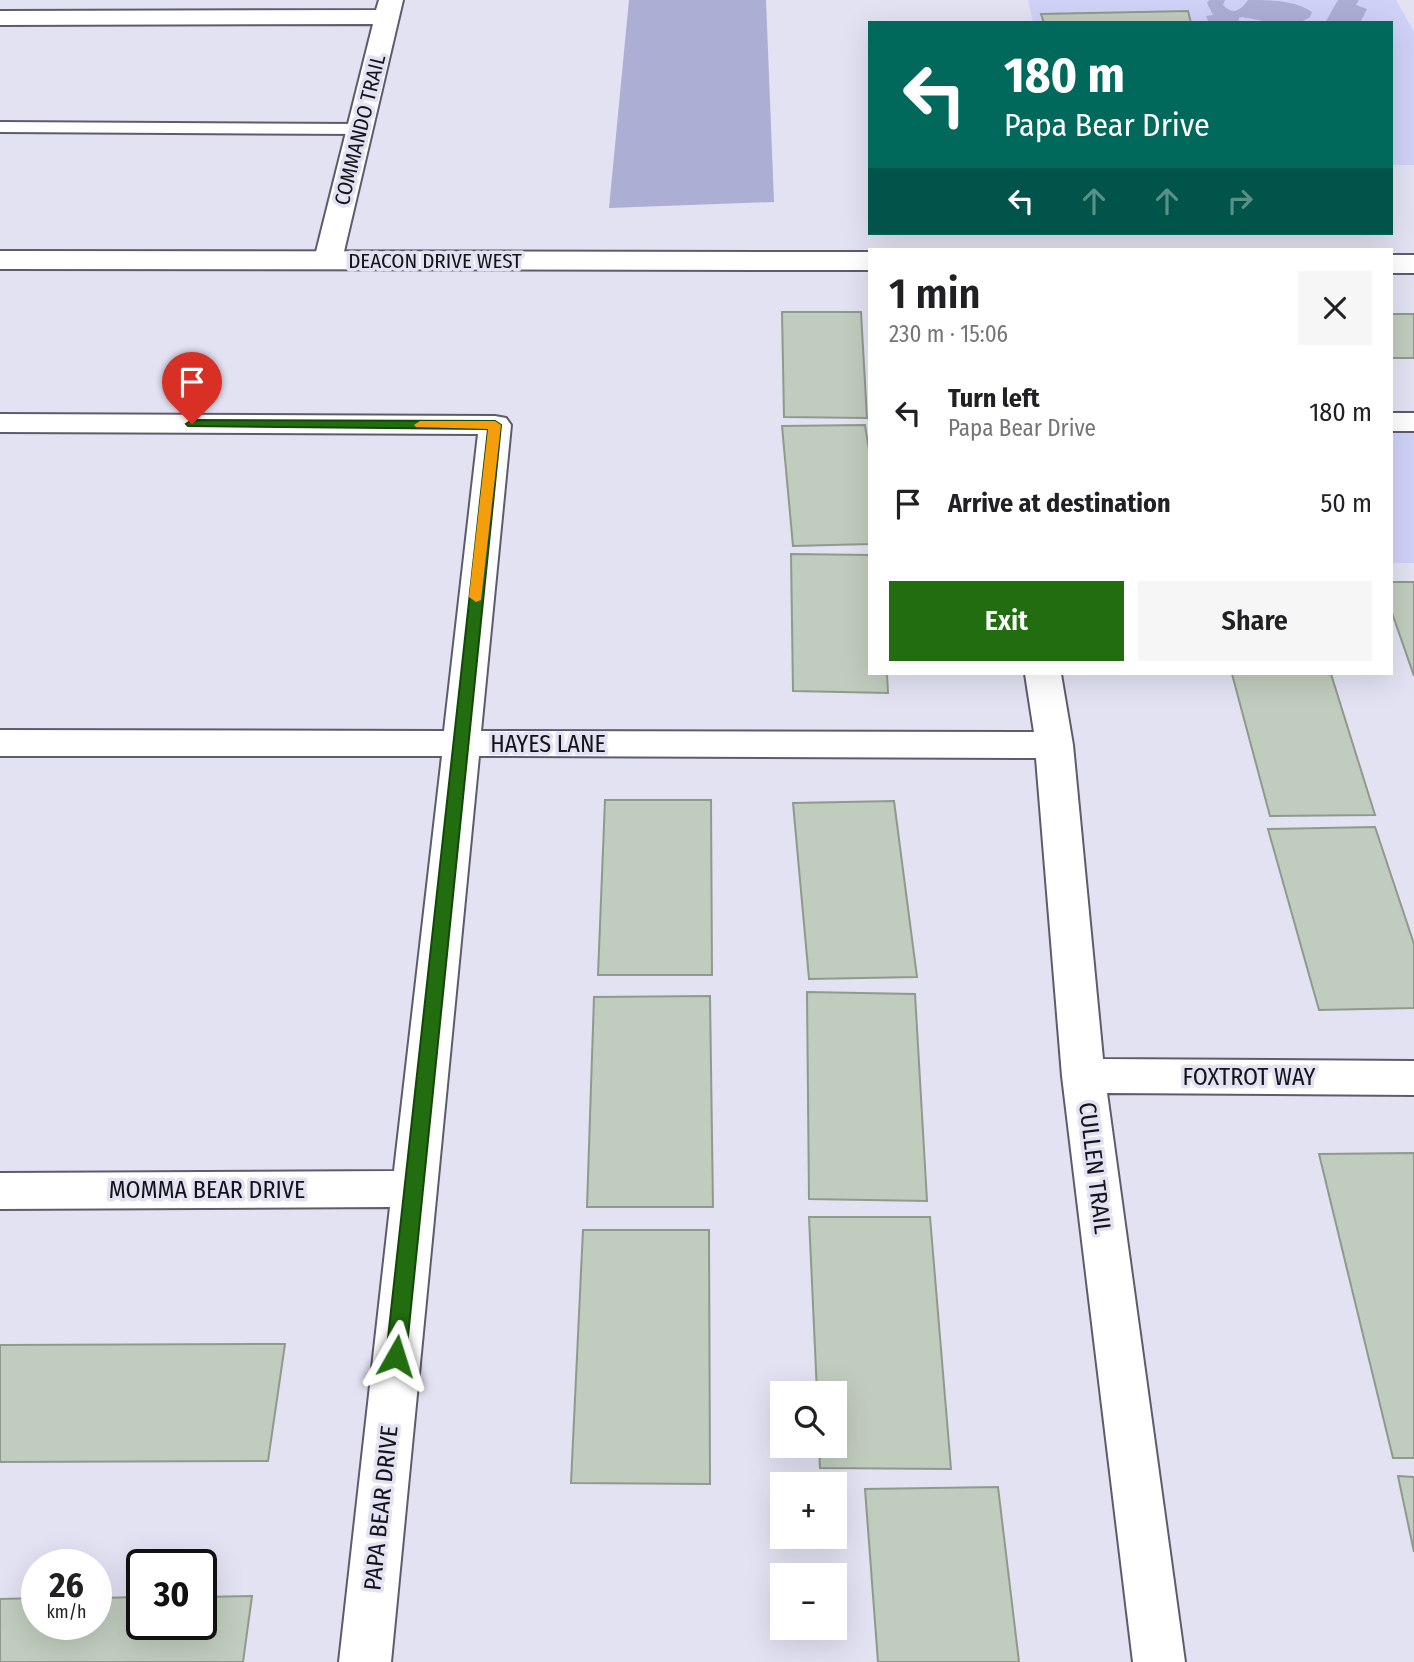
<!DOCTYPE html>
<meta charset="utf-8">
<style>
:root{--surface:#fff;--page:#f6f6f6;--text:#202124;--muted:#757577;--accent:#216d0f}
body{margin:0;font-family:"Fira Sans Condensed",sans-serif;background:var(--page);color:var(--text);height:100vh;display:flex;flex-direction:column;font-size:26px;white-space:nowrap}
*{box-sizing:border-box;margin:0}
p{font-size:23px;color:var(--muted)}
.icon{flex:none;width:38px;height:38px;fill:none;stroke:currentColor;stroke-width:2;stroke-linecap:round;stroke-linejoin:round}
.map{position:relative;flex:1;overflow:hidden}
.panel{position:absolute;left:868px;top:248px;width:525px;height:427px;display:flex;flex-direction:column;background:var(--surface);border-radius:0px;box-shadow:0 7px 28px #0002}
.panel>*{flex:none}
.top-card{position:absolute;left:868px;top:21px;width:525px;height:214px;border-radius:0px;box-shadow:0 7px 28px #0002;background:#00695c;color:#fff;overflow:hidden}
.tools{position:absolute;left:770px;top:1381px;display:grid;gap:14px}
.tools a{display:grid;place-items:center;width:77px;height:77px;border-radius:0px;background:var(--surface);box-shadow:0 7px 28px #0002;font-size:35px}
.speed{position:absolute;left:21px;top:1549px;display:flex;gap:14px;font-size:35px;font-weight:700;text-align:center}
.speed>*{display:grid;place-content:center;width:91px;height:91px;border-radius:50%;background:var(--surface);box-shadow:0 7px 28px #0002;line-height:1}
.speed small{font-size:18px;font-weight:400}
.speed .limit{border:4px solid #111;border-radius:10px;background:#fff;color:#111}
.pin{position:absolute;display:grid;place-items:center;width:60px;height:60px;color:#fff;margin:-72px -30px;border-radius:50% 50% 50% 0;rotate:-45deg;box-shadow:0 0 7px #0007}
.pin .icon{rotate:45deg}
.me{position:absolute;width:77px;margin:-38px;rotate:6deg;stroke-linejoin:round;filter:drop-shadow(0 0 5px #0008)}
.turn{display:flex;align-items:center;gap:24px;height:147px;padding:0 21px;font-size:32px}
.turn .icon{width:91px;height:91px;stroke-width:2.5}
.turn b{display:block;font-size:49px;line-height:60px}
.lanes{display:flex;align-items:center;height:66px;padding:0 21px;background:#0003;justify-content:center;gap:35px;direction:ltr}
.lanes .off{opacity:.35}
.round{display:grid;place-items:center;flex:none;width:74px;height:74px;border-radius:0px;background:var(--page)}
.summary{display:flex;align-items:center;justify-content:space-between;height:119px;padding:0 21px}
h1{font-size:42px;font-weight:600;line-height:52px}
.primary-button{display:flex;gap:14px;margin-top:auto;padding:14px 21px}
.primary-button a{flex:1;height:80px;border-radius:0px;background:var(--accent);color:#fff;font-size:28px;font-weight:600;line-height:80px;text-align:center}
.primary-button a+a{background:var(--page);color:var(--text)}
ul{padding:0;list-style:none}
li{display:flex;align-items:center;gap:21px;height:91px;padding:0 21px}
li div{flex:1}
li b{display:block;font-size:26px}
li em{font-style:normal}
.map>svg:first-child{display:block}
.green{fill:#d0d1f7}
.water{fill:#adaed4}
.building{fill:#c0ccbe;stroke:#8f9a8d;stroke-width:2}
.lines{fill:none;stroke-linecap:round;stroke-linejoin:round}
.lane-casing{stroke:#5c5c6b;stroke-width:4}
.street-casing{stroke:#5c5c6b;stroke-width:4}
.secondary-casing{stroke:#5c5c6b;stroke-width:4}
.lane{fill:#fff;fill-rule:evenodd}
.street{fill:#fff;fill-rule:evenodd}
.secondary{fill:#fff;fill-rule:evenodd}
.route{fill:#216d0f;stroke:#15470a;stroke-width:2}
.slow{fill:#f59e0b}
.labels{text-anchor:middle;stroke-width:7;stroke-linejoin:round;paint-order:stroke}
.far-street-label{font-size:21px;fill:#131319;stroke:#e2e2f3}
.street-label{font-size:24px;fill:#131319;stroke:#e2e2f3}
</style>
<div class="map">
<svg width="1414" height="1662" viewBox="0 0 1414 1662">
<rect width="100%" height="100%" fill="#e2e2f3"/>
<g class="green">
<path d="M 1028,0 L 1396,0 L 1414,32 L 1414,165 L 1391,165 L 1391,23 L 1033,23 Z"/>
<rect x="1391" y="422" width="23" height="141"/>
</g>
<g class="water">
<path d="M 629,0 L 766,0 L 774,202 L 609,208 Z"/>
<path d="M 1209,0 L 1225,0 L 1223,5 C 1233,16 1241,10 1248,0 C 1270,0 1295,0 1312,12 L 1310,17 C 1291,31 1263,20 1242,17 L 1239,18 L 1239,23 L 1209,23 L 1206,16 L 1213,15 L 1207,3 Z"/>
<path d="M 1338,0 L 1359,0 L 1356,5 L 1367,9 L 1360,23 L 1325,23 Z"/>
</g>
<g class="building">
<path d="M 1188,11 L 1191,23 L 1044,23 L 1041,14 Z"/>
<path d="M 782,312 L 861,312 L 867,418 L 784,417 Z"/>
<rect x="1391" y="314" width="23" height="44"/>
<path d="M 865,425 L 870,457 L 870,544 L 793,546 L 782,426 Z"/>
<path d="M 791,554 L 870,555 L 870,674 L 887,674 L 888,693 L 793,691 Z"/>
<path d="M 1391,582 L 1414,582 L 1414,676 L 1391,610 Z"/>
<path d="M 1232,674 L 1331,674 L 1375,815 L 1270,816 Z"/>
<path d="M 605,800 L 711,800 L 712,975 L 598,975 Z"/>
<path d="M 894,801 L 917,977 L 809,979 L 793,803 Z"/>
<path d="M 1375,827 L 1414,944 L 1414,1008 L 1319,1010 L 1268,829 Z"/>
<path d="M 807,992 L 915,994 L 927,1201 L 809,1199 Z"/>
<path d="M 710,996 L 713,1207 L 587,1207 L 594,997 Z"/>
<path d="M 1414,1153 L 1414,1458 L 1393,1458 L 1319,1154 Z"/>
<path d="M 809,1217 L 930,1217 L 951,1469 L 820,1468 L 819,1446 L 835,1446 L 835,1393 L 817,1393 Z"/>
<path d="M 583,1230 L 709,1230 L 710,1484 L 571,1483 Z"/>
<path d="M 285,1344 L 268,1461 L 0,1462 L 0,1345 Z"/>
<path d="M 1398,1476 L 1414,1477 L 1414,1552 Z"/>
<path d="M 998,1487 L 1019,1662 L 878,1662 L 865,1489 Z"/>
<path d="M 252,1596 L 243,1662 L 0,1662 L 0,1599 L 37,1598 L 37,1624 L 96,1624 L 96,1598 L 142,1597 L 142,1624 L 201,1624 L 201,1597 Z"/>
</g>
<g class="lines">
<g class="lane-casing">
<path id="lane" d="M 0,122 L 360,124 L 369,129 L 360,134 L 0,132 Z"/>
</g>
<g class="street-casing">
<g id="street">
<path d="M 379,0 L 403,0 L 342,260 L 338,266 L 328,269 L 318,266 L 314,260 L 373,24 L 0,25 L 0,11 L 376,10 Z"/>
<rect x="1391" y="413" width="23" height="18"/>
<path d="M 0,414 L 495,416 L 506,418 L 511,425 L 481,731 L 1034,732 L 1025,674 L 1061,674 L 1073,745 L 1103,1059 L 1414,1061 L 1414,1095 L 1107,1093 L 1185,1662 L 1133,1662 L 1062,1076 L 1036,758 L 479,756 L 391,1662 L 339,1662 L 390,1207 L 0,1209 L 0,1173 L 394,1171 L 442,756 L 0,756 L 0,730 L 444,731 L 478,434 L 0,432 Z"/>
</g>
</g>
<g class="secondary-casing">
<g id="secondary">
<path d="M 0,251 L 870,252 L 870,270 L 0,269 Z"/>
<rect x="1391" y="255" width="23" height="18"/>
</g>
</g>
<use href="#lane" class="lane"/>
<use href="#street" class="street"/>
<use href="#secondary" class="secondary"/>
</g>
<path class="route" d="M 192,420 L 495,421 L 501,425 L 406,1356 L 403,1362 L 396,1364 L 389,1362 L 386,1356 L 488,429 L 188,426 L 186,424 Z"/>
<path class="slow" d="M 420,421 L 495,421 L 501,425 L 481,600 L 476,602 L 469,597 L 488,429 L 416,427 L 414,425 Z"/>
<g class="labels">
<g class="far-street-label">
<text transform="translate(360 130) rotate(-76)" y="7">COMMANDO TRAIL</text>
<text x="435" y="268">DEACON DRIVE WEST</text>
</g>
<g class="street-label">
<text x="548" y="752">HAYES LANE</text>
<text x="1249" y="1085">FOXTROT WAY</text>
<text transform="translate(1095 1168) rotate(83)" y="8">CULLEN TRAIL</text>
<text x="207" y="1198">MOMMA BEAR DRIVE</text>
<text transform="translate(381 1508) rotate(-84)" y="8">PAPA BEAR DRIVE</text>
</g>
</g>
</svg>
<div class="tools">
<a><svg class="icon" aria-label="search" viewBox="0 0 24 24"><circle cx="10" cy="10" r="6"/><path d="M15 15l6 6"/></svg></a>
<a>+</a>
<a>−</a>
</div>
<div class="speed"><div>26<small>km/h</small></div><div class="limit">30</div></div>
<div class="pin" style="left:192px;top:424px;background:#d93025"><svg class="icon" aria-label="arrive" viewBox="0 0 24 24"><path d="M6 21V4h12l-3 4 3 4H6"/></svg></div>
<svg class="me" style="left:396px;top:1356px" viewBox="-20 -20 40 40"><path d="M0-17L14 15 0 8-14 15z" fill="#216d0f" stroke="#fff" stroke-width="4"/></svg>
<div class="top-card">
<div class="turn"><svg class="icon" aria-label="left" viewBox="0 0 24 24"><path d="M17 20v-9H6M10 6l-5 5 5 5"/></svg><div><b>180 m</b>Papa Bear Drive</div></div>
<div class="lanes"><svg class="icon" aria-label="left" viewBox="0 0 24 24"><path d="M17 20v-9H6M10 6l-5 5 5 5"/></svg><svg class="icon off" aria-label="ahead" viewBox="0 0 24 24"><path d="M12 20V5M6 11l6-6 6 6"/></svg><svg class="icon off" aria-label="ahead" viewBox="0 0 24 24"><path d="M12 20V5M6 11l6-6 6 6"/></svg><svg class="icon off" aria-label="right" viewBox="0 0 24 24"><path d="M7 20v-9h11M14 6l5 5-5 5"/></svg></div>
</div>
<section class="panel">
<div class="summary"><div><h1>1 min</h1><p>230 m · 15:06</p></div><a class="round"><svg class="icon" aria-label="close" viewBox="0 0 24 24"><path d="M6 6l12 12M18 6L6 18"/></svg></a></div>
<ul>
<li><svg class="icon" aria-label="left" viewBox="0 0 24 24"><path d="M17 20v-9H6M10 6l-5 5 5 5"/></svg><div><b>Turn left</b><p>Papa Bear Drive</p></div><em>180 m</em></li>
<li><svg class="icon" aria-label="arrive" viewBox="0 0 24 24"><path d="M6 21V4h12l-3 4 3 4H6"/></svg><div><b>Arrive at destination</b></div><em>50 m</em></li>
</ul>
<div class="primary-button"><a>Exit</a><a>Share</a></div>
</section>
</div>
